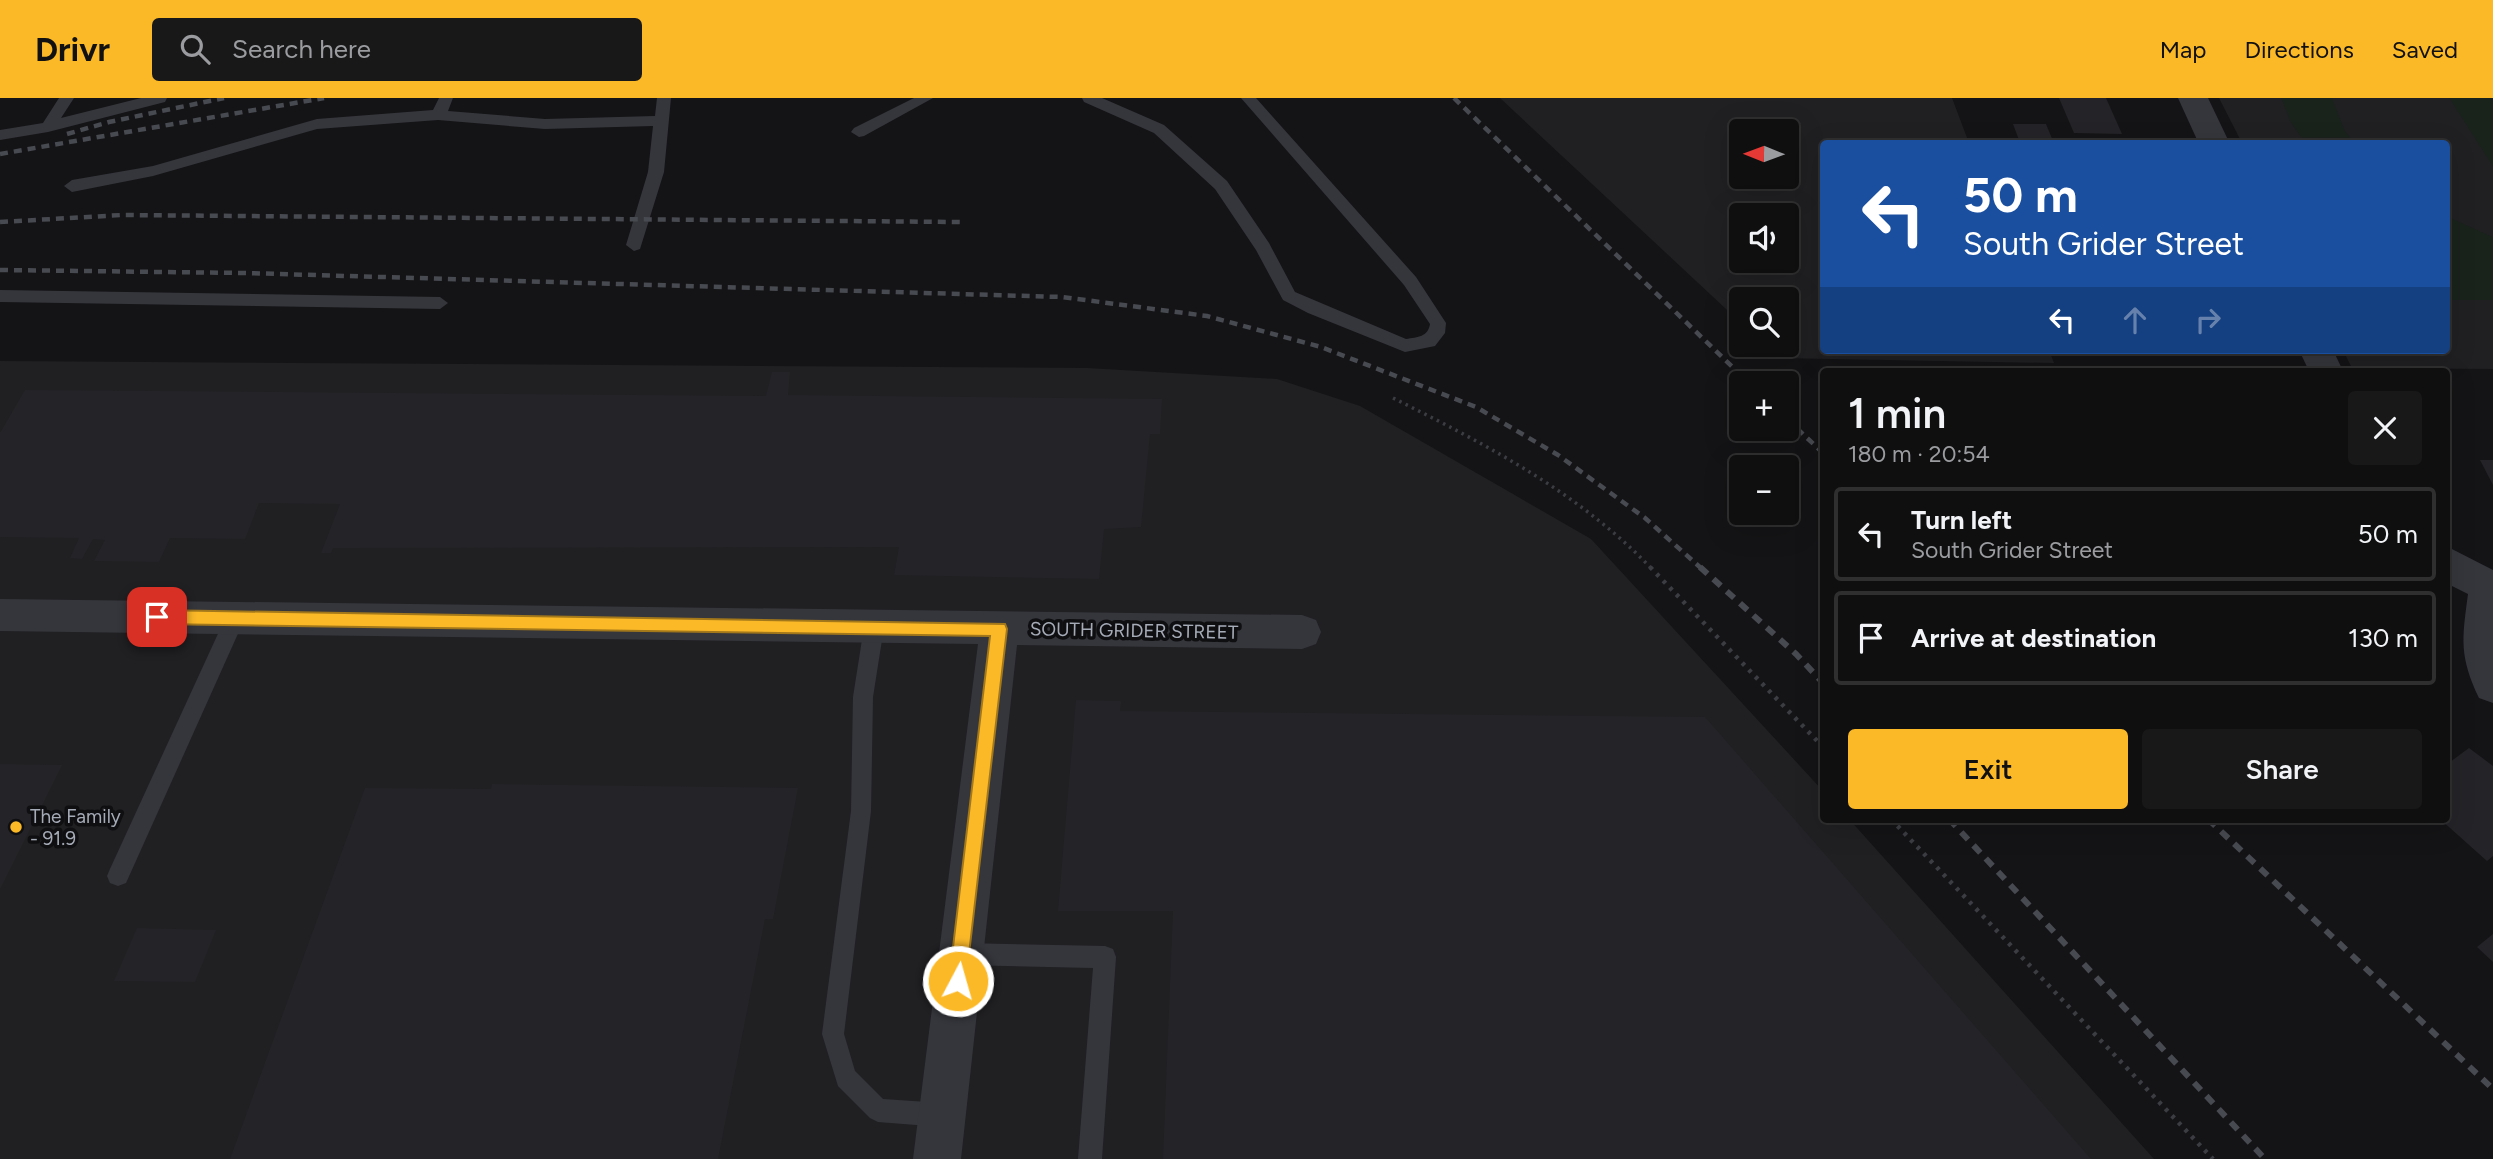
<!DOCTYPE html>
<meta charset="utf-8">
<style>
:root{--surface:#0f0f10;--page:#181819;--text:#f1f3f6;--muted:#9b9c9f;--line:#2f2f30;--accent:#fbb928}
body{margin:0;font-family:Figtree,sans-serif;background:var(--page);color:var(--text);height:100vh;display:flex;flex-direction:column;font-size:26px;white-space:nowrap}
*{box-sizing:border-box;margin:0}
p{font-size:23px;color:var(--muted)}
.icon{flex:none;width:38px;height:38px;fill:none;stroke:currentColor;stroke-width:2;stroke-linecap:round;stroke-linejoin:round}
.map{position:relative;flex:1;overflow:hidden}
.details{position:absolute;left:1820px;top:270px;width:630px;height:455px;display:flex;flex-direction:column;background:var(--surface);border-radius:7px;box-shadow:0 7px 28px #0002,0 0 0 2px var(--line)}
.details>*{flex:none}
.hud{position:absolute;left:1820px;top:42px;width:630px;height:214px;border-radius:7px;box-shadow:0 7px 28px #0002,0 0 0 2px var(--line);background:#1a4fa0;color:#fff;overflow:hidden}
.needle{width:46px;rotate:271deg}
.controls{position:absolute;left:1729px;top:21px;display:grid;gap:14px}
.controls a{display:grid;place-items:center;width:70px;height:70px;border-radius:7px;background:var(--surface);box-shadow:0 7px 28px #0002,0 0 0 2px var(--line);font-size:35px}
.pin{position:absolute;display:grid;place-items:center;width:60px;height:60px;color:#fff;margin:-30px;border-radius:14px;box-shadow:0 4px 10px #0006}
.me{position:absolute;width:77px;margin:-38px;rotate:6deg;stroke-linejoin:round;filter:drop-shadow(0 0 5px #0008)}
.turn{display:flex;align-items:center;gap:24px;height:147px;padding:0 28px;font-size:32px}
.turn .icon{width:91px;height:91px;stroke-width:2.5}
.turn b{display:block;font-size:49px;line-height:60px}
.lanes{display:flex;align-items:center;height:66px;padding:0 28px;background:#0003;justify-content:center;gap:35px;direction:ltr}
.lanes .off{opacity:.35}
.round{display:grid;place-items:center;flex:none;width:74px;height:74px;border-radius:7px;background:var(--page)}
.head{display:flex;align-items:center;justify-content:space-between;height:119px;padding:0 28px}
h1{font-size:42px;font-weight:600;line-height:52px}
.button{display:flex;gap:14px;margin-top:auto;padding:14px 28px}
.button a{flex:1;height:80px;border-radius:7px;background:var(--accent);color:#111;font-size:28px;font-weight:600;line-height:80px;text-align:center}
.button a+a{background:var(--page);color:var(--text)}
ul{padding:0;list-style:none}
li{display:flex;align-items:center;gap:21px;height:94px;margin:0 14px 10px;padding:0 14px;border:4px solid var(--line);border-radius:7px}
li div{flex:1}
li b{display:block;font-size:26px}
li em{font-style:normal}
header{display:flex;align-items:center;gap:42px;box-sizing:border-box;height:98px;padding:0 35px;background:var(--accent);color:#111}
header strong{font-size:33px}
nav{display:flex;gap:38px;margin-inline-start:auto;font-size:24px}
.search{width:490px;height:63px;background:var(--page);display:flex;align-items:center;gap:18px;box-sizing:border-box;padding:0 24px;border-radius:7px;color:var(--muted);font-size:26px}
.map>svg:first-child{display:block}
.built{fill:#202023;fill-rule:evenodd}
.green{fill:#1a221c}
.building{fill:#242428}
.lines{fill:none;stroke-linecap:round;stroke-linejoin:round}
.path-far1{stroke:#3b3d43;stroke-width:3.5;stroke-dasharray:2.5 4.5;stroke-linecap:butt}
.path{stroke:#3b3d43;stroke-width:4.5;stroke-dasharray:3.5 6;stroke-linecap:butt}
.service{fill:#35363c;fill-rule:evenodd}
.minor{fill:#35363c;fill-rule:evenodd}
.rail-far1{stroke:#484a51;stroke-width:4.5;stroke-dasharray:8 6;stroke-linecap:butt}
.rail{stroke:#484a51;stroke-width:6;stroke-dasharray:10 8;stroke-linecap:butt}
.route{fill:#fbb928;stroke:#a3781a;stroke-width:2}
.poi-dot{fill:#fbb928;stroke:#0f0f11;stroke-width:2.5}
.labels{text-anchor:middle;stroke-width:7;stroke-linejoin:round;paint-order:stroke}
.street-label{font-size:19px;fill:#a5abb7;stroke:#0f0f11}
.poi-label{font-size:19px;fill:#a5abb7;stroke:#0f0f11;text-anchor:start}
</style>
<header>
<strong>Drivr</strong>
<div class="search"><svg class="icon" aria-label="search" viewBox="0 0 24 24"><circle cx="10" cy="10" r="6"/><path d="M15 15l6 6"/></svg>Search here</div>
<nav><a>Map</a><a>Directions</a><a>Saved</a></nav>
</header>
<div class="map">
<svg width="2493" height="1061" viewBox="0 0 2493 1061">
<rect width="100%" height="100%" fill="#141416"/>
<g class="built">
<path d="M 1500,0 L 1952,0 L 1969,45 L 1824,46 L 1824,252 L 2049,252 L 2054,265 L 1778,260 L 1764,247 L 1787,247 L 1787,201 L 1741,201 L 1741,225 ZM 1741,33 L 1787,33 L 1787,79 L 1741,79 ZM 1741,117 L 1787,117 L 1787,163 L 1741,163 Z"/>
<path d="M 2219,0 L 2493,0 L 2493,271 L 2352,270 L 2343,252 L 2446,252 L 2446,46 L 2242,45 Z"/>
<path d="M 0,263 L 1087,270 L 1277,281 L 1360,308 L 1591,441 L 1823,693 L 1824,721 L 1849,721 L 2154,1061 L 0,1061 Z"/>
</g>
<g class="green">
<path d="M 2281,0 L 2332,0 L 2345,33 L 2355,45 L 2305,45 L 2290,23 Z"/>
<path d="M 2449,0 L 2493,0 L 2493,69 Z"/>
<path d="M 2446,118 L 2493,139 L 2493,202 L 2447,202 Z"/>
</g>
<g class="building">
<path d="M 2059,0 L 2106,0 L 2122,36 L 2074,35 Z"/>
<path d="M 2013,26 L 2046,26 L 2053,43 L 2019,42 Z"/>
<path d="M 2158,252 L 2207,252 L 2210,258 L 2160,257 Z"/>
<path d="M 772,274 L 790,274 L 788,297 L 1162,301 L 1160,336 L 1150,336 L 1141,429 L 1104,431 L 1099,481 L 894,477 L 899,449 L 333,450 L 331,455 L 321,455 L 340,406 L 259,405 L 245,441 L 170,440 L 159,464 L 94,463 L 105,442 L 93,441 L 82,461 L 70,460 L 79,440 L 0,439 L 0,335 L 25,292 L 766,298 Z"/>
<path d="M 2480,362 L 2493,362 L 2493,387 Z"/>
<path d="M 1076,602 L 1121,603 L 1120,613 L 1705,619 L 2091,1061 L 1163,1061 L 1173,813 L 1058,813 Z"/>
<path d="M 2469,650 L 2493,668 L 2493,758 L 2487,763 L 2440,721 L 2446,721 L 2446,667 Z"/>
<path d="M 0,666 L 62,667 L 0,791 Z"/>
<path d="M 492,686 L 798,690 L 773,821 L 765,821 L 718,1061 L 230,1061 L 365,690 L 491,691 Z"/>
<path d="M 137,830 L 216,832 L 195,884 L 114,883 Z"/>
<path d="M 2493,836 L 2493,864 L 2477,849 Z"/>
</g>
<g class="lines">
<path class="path-far1" d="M 1393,300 C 1487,347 1578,394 1652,471"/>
<g class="path">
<path d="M 1650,469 L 1824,650"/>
<path d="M 1891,721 L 2213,1061"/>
</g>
<g class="service">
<path d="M 59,0 L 74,0 L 61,20 L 141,0 L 167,0 L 165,4 L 48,34 L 0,42 L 0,32 L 43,25 Z"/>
<path d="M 439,0 L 453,0 L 448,13 L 545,21 L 655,18 L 657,0 L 671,0 L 664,74 L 640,151 L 634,153 L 626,147 L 648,74 L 653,28 L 545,31 L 438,22 L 317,31 L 153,78 L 72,94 L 64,88 L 72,82 L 153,68 L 317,21 L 433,12 Z"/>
<path d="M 914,0 L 933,0 L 864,38 L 859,39 L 851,34 L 854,30 Z"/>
<path d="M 1082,0 L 1102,0 L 1164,27 L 1227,83 L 1269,145 L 1295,194 L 1406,241 C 1418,239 1428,239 1430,226 L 1404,187 L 1241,0 L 1256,0 L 1416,179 L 1446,225 L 1445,235 L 1435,248 L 1405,254 L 1308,215 L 1283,202 L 1256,152 L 1215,91 L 1154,35 L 1084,4 Z"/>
<path d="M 0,192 L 440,199 L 448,205 L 440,211 L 0,204 Z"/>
<path d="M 235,512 L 242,514 L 245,520 L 126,785 L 118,788 L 110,785 L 107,778 L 110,771 L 228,514 Z"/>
<path d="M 874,521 L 881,523 L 884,529 L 873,599 L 871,713 L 844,936 L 855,973 L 883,1001 L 942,1005 L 950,1009 L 954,1017 L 950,1025 L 942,1029 L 878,1024 L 870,1020 L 838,988 L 822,936 L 851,713 L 853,599 L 864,529 L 867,523 Z"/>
<path d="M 962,845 L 1105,848 L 1113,851 L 1116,859 L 1102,1061 L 1078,1061 L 1093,870 L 962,867 L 954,864 L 951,856 L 954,848 Z"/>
</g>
<g class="minor">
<path d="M 2178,0 L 2208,0 L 2230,46 L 2199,46 Z"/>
<path d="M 2299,252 L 2333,252 L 2343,273 L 2309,273 Z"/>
<path d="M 2446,448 L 2493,472 L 2493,605 L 2479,600 C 2459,558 2462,541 2468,496 L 2446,485 Z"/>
<path d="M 0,501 L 1302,517 L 1316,522 L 1321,534 L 1316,546 L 1302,551 L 1017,547 L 961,1061 L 913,1061 L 978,546 L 0,533 Z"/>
</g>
<g class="rail-far1">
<path d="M 1454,0 L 1749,285"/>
<path d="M 67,36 L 109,24 L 224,0"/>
<path d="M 0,56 L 324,0"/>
<path d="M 0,124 L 122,117 L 960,124"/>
<path d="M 0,172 L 246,175 L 1062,199 L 1207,218 L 1321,249 L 1476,309 L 1558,357 L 1645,420 L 1702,471"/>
<path d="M 1787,321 L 1824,356"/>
</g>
<g class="rail">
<path d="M 1700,469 L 1796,556 L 1824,586"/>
<path d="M 1949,721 L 2265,1061"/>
<path d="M 2208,721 L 2493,991"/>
</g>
</g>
<path class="route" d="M 157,512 L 1005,526 L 1007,531 L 965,890 L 958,893 L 952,890 L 949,883 L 990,538 L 157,526 L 151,524 L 149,519 L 151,514 Z"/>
<circle class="poi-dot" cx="16" cy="729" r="7"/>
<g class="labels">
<g class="street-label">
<text transform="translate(1134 532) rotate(1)" y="7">SOUTH GRIDER STREET</text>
</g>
<g class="poi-label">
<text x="30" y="725">The Family<tspan x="30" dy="22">- 91.9</tspan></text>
</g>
</g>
</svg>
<div class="controls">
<a><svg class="needle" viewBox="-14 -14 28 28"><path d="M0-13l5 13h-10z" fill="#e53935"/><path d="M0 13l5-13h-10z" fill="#9b9c9f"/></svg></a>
<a><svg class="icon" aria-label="sound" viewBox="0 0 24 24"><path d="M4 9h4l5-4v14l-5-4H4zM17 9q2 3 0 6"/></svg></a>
<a><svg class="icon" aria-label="search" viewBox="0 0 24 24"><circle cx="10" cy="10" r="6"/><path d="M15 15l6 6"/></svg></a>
<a>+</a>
<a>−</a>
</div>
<div class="pin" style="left:157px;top:519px;background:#d93025"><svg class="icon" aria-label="arrive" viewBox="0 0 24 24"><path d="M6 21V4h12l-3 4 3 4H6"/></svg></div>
<svg class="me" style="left:958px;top:883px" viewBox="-20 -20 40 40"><circle r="17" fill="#fbb928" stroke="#fff" stroke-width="3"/><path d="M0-11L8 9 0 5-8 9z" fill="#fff"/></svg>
<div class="hud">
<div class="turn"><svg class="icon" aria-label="left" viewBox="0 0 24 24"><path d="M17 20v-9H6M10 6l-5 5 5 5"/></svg><div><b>50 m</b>South Grider Street</div></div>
<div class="lanes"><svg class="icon" aria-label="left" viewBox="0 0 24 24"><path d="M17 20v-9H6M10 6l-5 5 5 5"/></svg><svg class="icon off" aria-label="ahead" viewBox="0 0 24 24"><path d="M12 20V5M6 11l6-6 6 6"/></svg><svg class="icon off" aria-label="right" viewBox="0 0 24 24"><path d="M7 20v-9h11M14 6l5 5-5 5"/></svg></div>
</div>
<section class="details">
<div class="head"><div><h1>1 min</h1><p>180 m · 20:54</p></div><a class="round"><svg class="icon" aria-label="close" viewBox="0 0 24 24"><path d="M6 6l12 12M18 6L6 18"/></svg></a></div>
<ul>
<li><svg class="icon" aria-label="left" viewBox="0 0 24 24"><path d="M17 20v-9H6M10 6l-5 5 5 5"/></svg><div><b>Turn left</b><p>South Grider Street</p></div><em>50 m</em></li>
<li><svg class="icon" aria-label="arrive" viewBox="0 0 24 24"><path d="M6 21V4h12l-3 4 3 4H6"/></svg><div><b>Arrive at destination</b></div><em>130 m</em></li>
</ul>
<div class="button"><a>Exit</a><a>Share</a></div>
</section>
</div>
